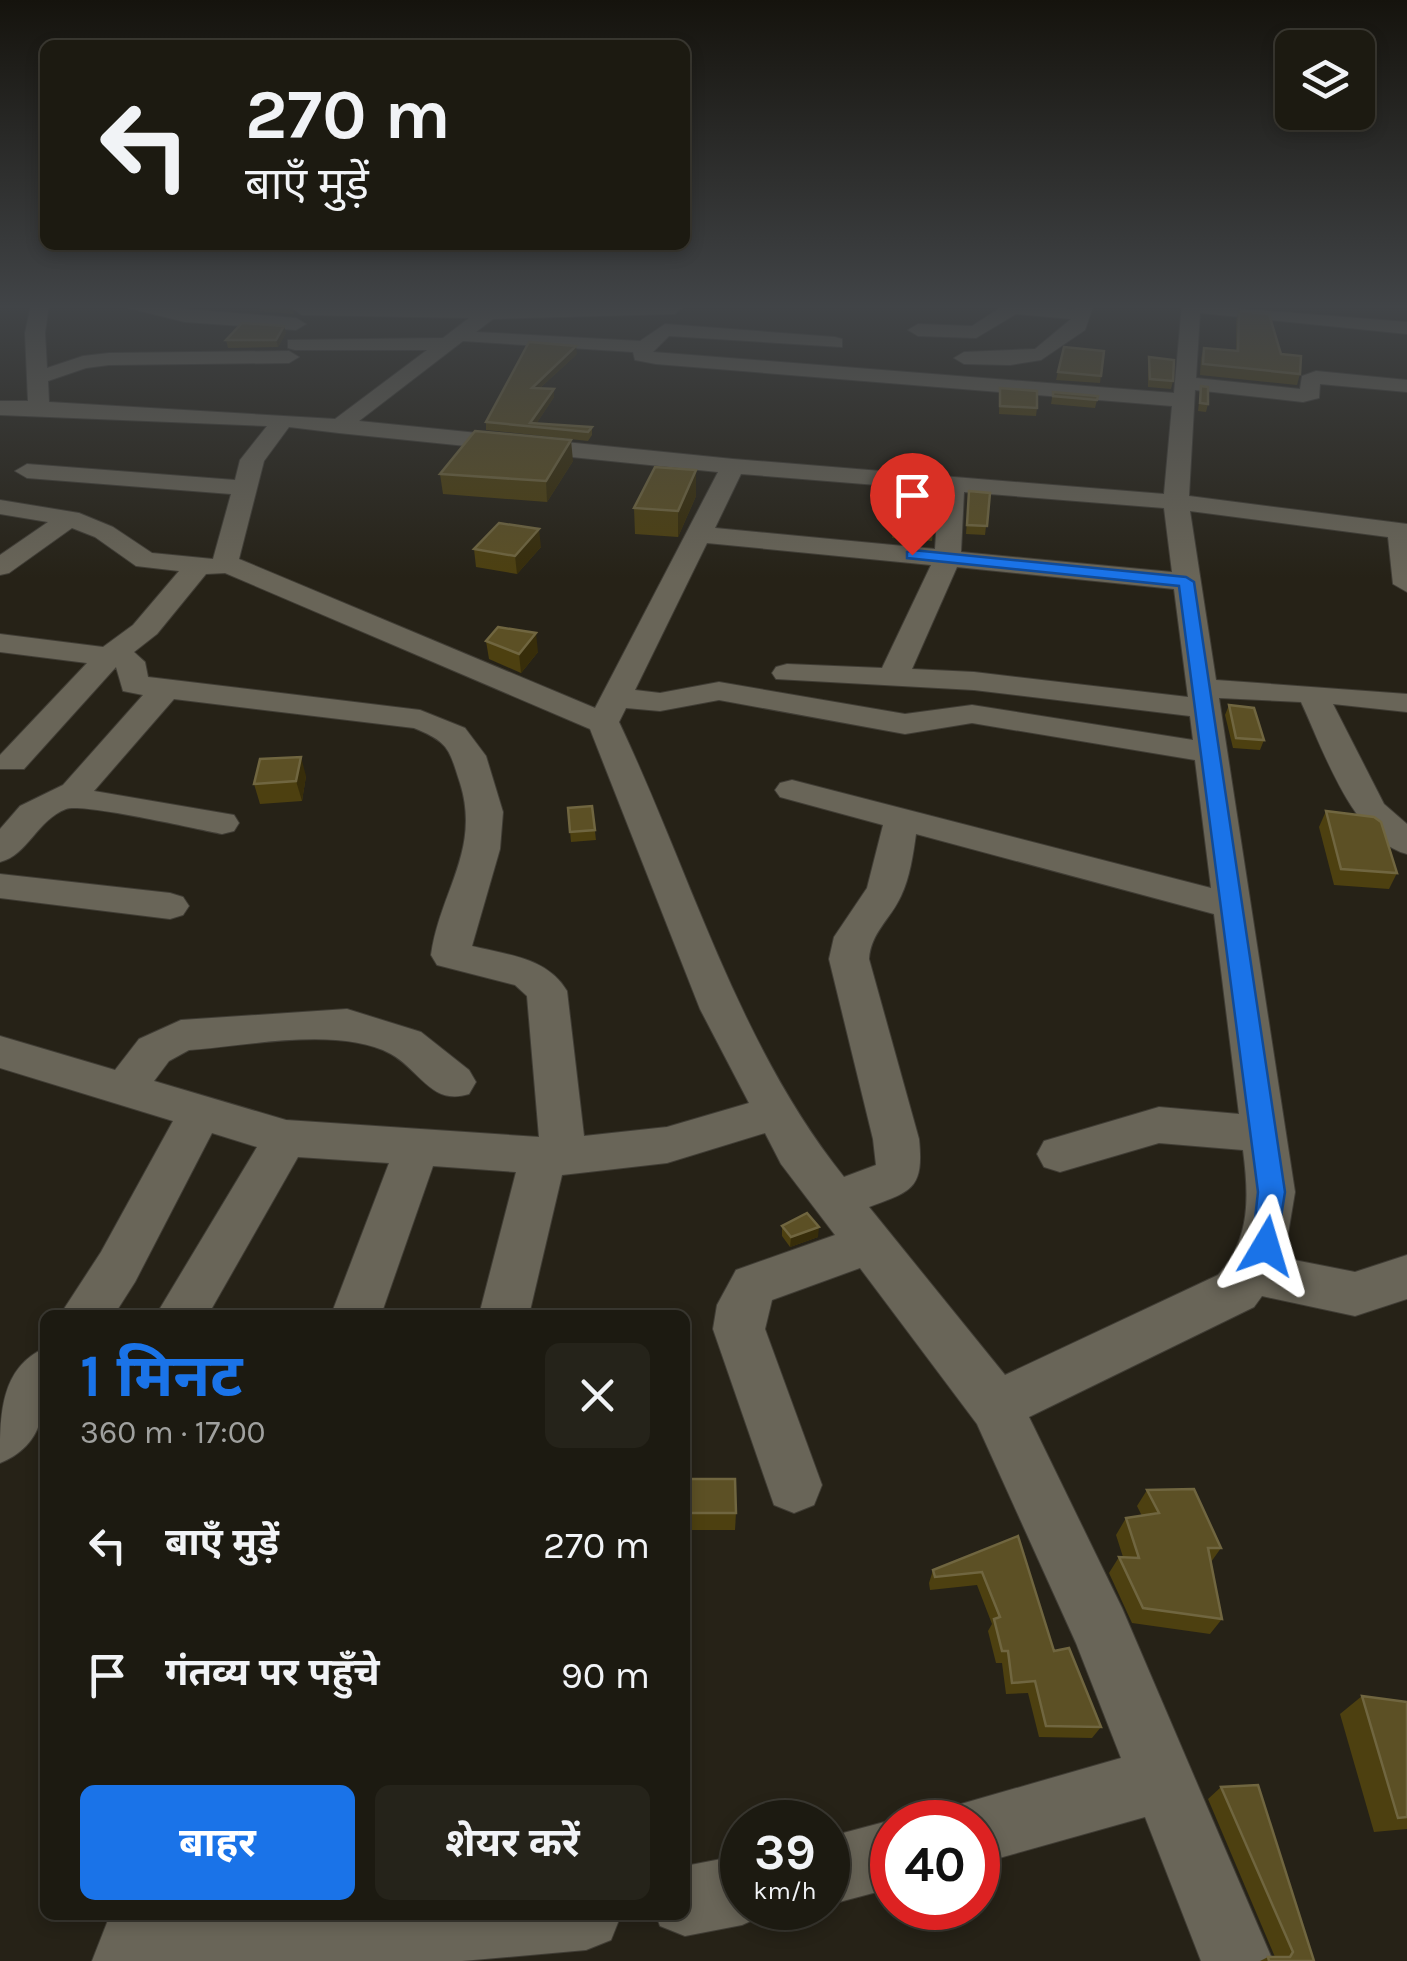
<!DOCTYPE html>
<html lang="hi">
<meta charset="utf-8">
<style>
:root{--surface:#1c1a11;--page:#25231a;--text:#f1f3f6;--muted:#a0a19f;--line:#3a3831;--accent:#1a73e8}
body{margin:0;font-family:Karla,"Noto Sans Devanagari",sans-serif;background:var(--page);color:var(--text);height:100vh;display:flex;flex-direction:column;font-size:38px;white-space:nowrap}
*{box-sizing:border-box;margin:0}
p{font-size:32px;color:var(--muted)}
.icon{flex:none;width:55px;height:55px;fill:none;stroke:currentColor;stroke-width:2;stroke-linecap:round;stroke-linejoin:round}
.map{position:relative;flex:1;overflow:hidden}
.details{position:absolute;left:40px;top:1310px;width:650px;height:610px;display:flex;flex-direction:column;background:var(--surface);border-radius:15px;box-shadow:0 5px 15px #0003,0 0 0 2px var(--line)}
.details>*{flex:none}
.guide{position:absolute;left:40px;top:40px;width:650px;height:210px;border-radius:15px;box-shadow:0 5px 15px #0003,0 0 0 2px var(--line);background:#1c1a11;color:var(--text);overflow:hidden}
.controls{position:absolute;left:1275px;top:30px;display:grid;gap:20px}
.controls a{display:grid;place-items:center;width:100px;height:100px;border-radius:15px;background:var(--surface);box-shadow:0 5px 15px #0003,0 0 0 2px var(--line);font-size:50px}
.speed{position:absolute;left:720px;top:1800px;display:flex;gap:20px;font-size:50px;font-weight:700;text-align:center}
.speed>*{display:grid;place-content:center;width:130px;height:130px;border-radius:50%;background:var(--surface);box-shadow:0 5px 15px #0003,0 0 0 2px var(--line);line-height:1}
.speed small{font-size:25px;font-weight:400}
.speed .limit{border:15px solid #d22;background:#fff;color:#111}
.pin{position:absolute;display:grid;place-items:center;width:85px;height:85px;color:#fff;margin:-102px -42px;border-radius:50% 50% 50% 0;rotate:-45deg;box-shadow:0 0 10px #0007}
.pin .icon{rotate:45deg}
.me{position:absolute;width:110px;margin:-55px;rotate:7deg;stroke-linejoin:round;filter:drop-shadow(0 0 8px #0008)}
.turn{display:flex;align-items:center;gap:35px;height:210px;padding:0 40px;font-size:45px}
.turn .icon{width:130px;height:130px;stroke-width:2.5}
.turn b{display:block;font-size:70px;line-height:85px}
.round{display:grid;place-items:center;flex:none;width:105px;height:105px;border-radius:15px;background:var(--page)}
.headline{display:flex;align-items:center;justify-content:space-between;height:170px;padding:0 40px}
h1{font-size:60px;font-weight:700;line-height:75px;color:var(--accent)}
.primary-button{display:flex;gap:20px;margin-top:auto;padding:20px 40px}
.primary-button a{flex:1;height:115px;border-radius:15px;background:var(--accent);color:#fff;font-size:40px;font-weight:700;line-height:115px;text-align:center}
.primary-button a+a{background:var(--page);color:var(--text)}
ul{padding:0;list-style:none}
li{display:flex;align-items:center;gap:30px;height:130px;padding:0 40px}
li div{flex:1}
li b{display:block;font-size:38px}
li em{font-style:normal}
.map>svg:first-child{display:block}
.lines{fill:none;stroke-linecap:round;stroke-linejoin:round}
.minor-casing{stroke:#403d35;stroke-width:2}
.minor{fill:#696558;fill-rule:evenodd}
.wall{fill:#4d4010}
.shaded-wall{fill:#372d0a}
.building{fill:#5c5025;stroke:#706640;stroke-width:2.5}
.route{fill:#1a73e8;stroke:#114b97;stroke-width:2.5}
</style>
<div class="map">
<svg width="1407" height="1961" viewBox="0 0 1407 1961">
<rect width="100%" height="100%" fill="#262217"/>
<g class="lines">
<g class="minor-casing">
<g id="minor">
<path d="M 31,304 L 49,304 L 45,333 L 47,368 L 83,356 L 109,353 L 289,351 L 299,357 L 289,363 L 109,365 L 86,368 L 48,381 L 49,402 L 335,419 L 427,350 L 295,350 L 288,348 L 288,340 L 443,338 L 469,318 L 302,315 L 293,309 L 295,305 L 687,304 L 675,314 L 493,319 L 476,332 L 640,341 L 665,324 L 835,337 L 842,339 L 842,347 L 669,336 L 653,352 L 1174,393 L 1182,304 L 1407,322 L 1407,334 L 1200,313 L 1196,378 L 1300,389 L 1302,376 L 1316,371 L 1407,380 L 1407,392 L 1320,384 L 1319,398 L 1303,402 L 1195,390 L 1189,496 L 1407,524 L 1407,592 L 1393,584 L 1388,537 L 1190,511 L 1216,680 L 1407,694 L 1407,712 L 1333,704 L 1384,804 L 1407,824 L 1407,854 C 1353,840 1323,749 1301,702 L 1219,698 L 1295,1192 L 1284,1258 L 1355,1272 L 1407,1255 L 1407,1299 L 1355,1316 L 1262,1296 L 1254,1307 L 1029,1417 L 1122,1608 L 1273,1961 L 1201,1961 L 1145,1817 L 978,1864 L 978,1822 L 948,1822 L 954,1806 L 1121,1758 L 1076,1643 L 977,1424 L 860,1268 L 772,1300 L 765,1329 L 822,1485 L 814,1505 L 794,1513 L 774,1505 L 713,1329 L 717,1305 L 736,1270 L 835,1235 L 781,1164 L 765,1133 L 667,1163 L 562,1175 L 529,1315 L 479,1315 L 516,1172 L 433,1166 L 381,1315 L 331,1315 L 389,1163 L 298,1157 L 208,1315 L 156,1315 L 257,1147 L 212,1133 L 135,1282 L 114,1315 L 60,1315 L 101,1252 L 173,1121 L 0,1068 L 0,1036 L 115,1070 L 139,1039 L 181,1020 L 347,1009 L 421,1032 L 469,1070 L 476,1082 L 469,1094 C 431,1106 420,1070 391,1054 C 339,1026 246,1046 189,1050 L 169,1061 L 154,1081 L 286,1120 L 539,1137 L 527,996 L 515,985 L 437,965 L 431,955 C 440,891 481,850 460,783 C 449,749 449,742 414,728 L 174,699 L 94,791 L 234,815 L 239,823 L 234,831 L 222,834 C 196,829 83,803 66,809 C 37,820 28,855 0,862 L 0,829 L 20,806 L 63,785 L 143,695 L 123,691 L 116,667 L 24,769 L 0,769 L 0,755 L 87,663 L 0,652 L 0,634 L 103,647 L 133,625 L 179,571 L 136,566 L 95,537 L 72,528 L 9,573 L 0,575 L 0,555 L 48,522 L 0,514 L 0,500 L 79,513 L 113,527 L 152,553 L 213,559 L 231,494 L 27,478 L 15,471 L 27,464 L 235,480 L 240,460 L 267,426 L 0,415 L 0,401 L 28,401 L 25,333 ZM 463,341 L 633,352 L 635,360 L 656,364 L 1172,406 L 1164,494 L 733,459 L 359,421 ZM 289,427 L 339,433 L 718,472 L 595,708 L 239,559 L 264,461 ZM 741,474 L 939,490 L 935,549 L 715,528 ZM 964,492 L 1164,508 L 1172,572 L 961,552 ZM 707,543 L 931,565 L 882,668 L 787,664 L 776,667 L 772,673 L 776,679 L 974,690 L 1190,716 L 1193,740 L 972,705 L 905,714 L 719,682 L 660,693 L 635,690 ZM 957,567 L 1174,589 L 1188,697 L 974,672 L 912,669 ZM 225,573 L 590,729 L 700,1009 L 749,1103 L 667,1127 L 584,1136 L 567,991 C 547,957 507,955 472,946 L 500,849 L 503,812 L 486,756 L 465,728 L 420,710 L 148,677 L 145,662 L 134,652 L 157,634 L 206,574 ZM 719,700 L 905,734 L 972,723 L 1195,760 L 1211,888 L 792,780 L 780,783 L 775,790 L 780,797 L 883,825 L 867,888 L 834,937 L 829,959 L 873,1139 L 876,1165 L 844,1177 C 737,1043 691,874 619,722 L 626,708 L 660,711 ZM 916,834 L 1214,914 L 1239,1114 L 1159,1107 L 1044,1141 L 1037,1154 L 1044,1167 L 1060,1172 L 1159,1143 L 1243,1150 C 1249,1196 1251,1239 1218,1275 L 1005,1375 L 869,1207 C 912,1191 924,1189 919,1139 L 869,959 C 871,932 890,920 901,896 C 910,877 913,855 916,834 Z"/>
<path d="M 126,304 L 296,318 L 306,324 L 296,330 L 185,322 L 128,308 Z"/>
<path d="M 1006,304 L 1074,309 L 1076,304 L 1094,304 L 1085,330 L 1041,360 L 1010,365 L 964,364 L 954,358 L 964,352 L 1035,349 L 1071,319 L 1016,314 L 976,338 L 918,336 L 908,330 L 918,324 L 972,326 Z"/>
<path d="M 0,874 L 170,893 L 183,897 L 189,906 L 183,915 L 170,919 L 0,898 Z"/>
<path d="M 45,1348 C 45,1395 52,1442 0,1463 C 0,1415 0,1368 45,1348 Z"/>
<path d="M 892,1820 L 898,1822 L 892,1822 L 892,1888 L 828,1905 L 828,1837 Z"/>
<path d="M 742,1855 L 742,1908 L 769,1908 L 766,1914 L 742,1925 L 685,1936 L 660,1926 L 656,1915 L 685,1915 L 685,1866 Z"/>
<path d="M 110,1915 L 180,1915 L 179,1918 L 203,1915 L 621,1915 L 611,1940 L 586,1950 L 462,1961 L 92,1961 Z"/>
</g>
</g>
<use href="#minor" class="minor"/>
</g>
<g class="wall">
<path d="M 258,304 L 292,307 L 294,314 L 260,311 Z"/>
<path d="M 1239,311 L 1300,374 L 1297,385 L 1200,375 L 1201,358 L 1204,348 L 1236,351 L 1236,320 Z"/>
<path d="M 284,326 L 286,333 L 278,347 L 228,348 L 226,340 Z"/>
<path d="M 1064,347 L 1101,376 L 1100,383 L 1056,380 Z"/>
<path d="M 577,354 L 540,388 L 554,389 L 554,397 L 536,424 L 592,427 L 592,435 L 588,441 L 486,430 L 486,422 Z"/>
<path d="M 1149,357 L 1173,381 L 1171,389 L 1148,387 L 1148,364 Z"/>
<path d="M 1201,386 L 1208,404 L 1206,412 L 1198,411 Z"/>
<path d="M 1000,388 L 1037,408 L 1036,416 L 999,414 Z"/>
<path d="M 1053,392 L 1098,396 L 1095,408 L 1051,404 Z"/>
<path d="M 573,461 L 547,502 L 443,494 L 440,474 Z"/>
<path d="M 969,491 L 990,493 L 985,535 L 966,534 Z"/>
<path d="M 696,496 L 678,537 L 635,534 L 634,508 Z"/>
<path d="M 893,529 L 933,532 L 932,541 L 892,538 Z"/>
<path d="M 541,547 L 517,574 L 476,567 L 474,549 Z"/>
<path d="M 486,641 L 538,652 L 521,673 L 489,659 Z"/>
<path d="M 1229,705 L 1264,740 L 1260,750 L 1233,748 L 1225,715 Z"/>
<path d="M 306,776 L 302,801 L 260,804 L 254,784 Z"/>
<path d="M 592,806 L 596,840 L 571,842 L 568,808 Z"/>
<path d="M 1326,811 L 1397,873 L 1389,889 L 1334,885 L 1319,827 Z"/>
<path d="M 782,1226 L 818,1237 L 790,1247 L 782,1236 Z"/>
<path d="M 685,1479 L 736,1513 L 735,1530 L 685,1530 Z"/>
<path d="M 1147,1490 L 1221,1548 L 1211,1562 L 1222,1619 L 1210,1634 L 1132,1623 L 1109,1573 L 1119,1557 L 1123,1557 L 1116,1535 L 1126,1518 L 1142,1516 L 1137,1506 Z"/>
<path d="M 1018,1536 L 1054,1651 L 1101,1727 L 1092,1738 L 1039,1737 L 1028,1693 L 1006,1694 L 1002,1663 L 996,1663 L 988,1631 L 992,1624 L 977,1585 L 930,1590 L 929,1583 L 933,1570 Z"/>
<path d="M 1362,1696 L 1407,1702 L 1407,1829 L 1374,1832 L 1340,1714 Z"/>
<path d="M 1221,1787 L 1314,1961 L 1260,1961 L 1268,1957 L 1275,1957 L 1208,1799 Z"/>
</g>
<g class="shaded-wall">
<path d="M 284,326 L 286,333 L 278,347 L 276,340 Z"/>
<path d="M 576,346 L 577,354 L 532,395 L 532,388 Z"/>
<path d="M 554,389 L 554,397 L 534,427 L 530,423 Z"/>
<path d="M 571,440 L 573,461 L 547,502 L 546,481 Z"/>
<path d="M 696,470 L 696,496 L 678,537 L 678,511 Z"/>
<path d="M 539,529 L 541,547 L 517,574 L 515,556 Z"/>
<path d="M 536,633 L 538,652 L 521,673 L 519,654 Z"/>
<path d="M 301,757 L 306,776 L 302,801 L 296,781 Z"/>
<path d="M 819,1227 L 818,1237 L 790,1247 L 791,1237 Z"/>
</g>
<g class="building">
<path d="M 258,304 L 290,304 L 292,307 Z"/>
<path d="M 1239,311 L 1269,314 L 1281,354 L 1301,356 L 1300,374 L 1203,364 L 1204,348 L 1238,351 Z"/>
<path d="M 242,323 L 284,326 L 276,340 L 226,340 Z"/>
<path d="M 529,342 L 576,346 L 532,388 L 554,389 L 530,423 L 592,427 L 588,432 L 486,422 Z"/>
<path d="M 1064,347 L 1104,351 L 1101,376 L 1058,372 Z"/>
<path d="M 1149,357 L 1174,360 L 1173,381 L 1150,379 Z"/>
<path d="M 1201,386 L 1208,387 L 1208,404 L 1200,403 Z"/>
<path d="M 1000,388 L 1037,391 L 1037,408 L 1000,406 Z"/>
<path d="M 1053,392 L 1098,396 L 1097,400 L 1053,396 Z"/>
<path d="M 475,431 L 571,440 L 546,481 L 440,474 Z"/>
<path d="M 655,467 L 696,470 L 678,511 L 634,508 Z"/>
<path d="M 910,484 L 936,487 L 933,532 L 893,529 L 898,503 L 904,504 Z"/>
<path d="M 969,491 L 990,493 L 987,526 L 967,525 Z"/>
<path d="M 499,523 L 539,529 L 515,556 L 474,549 Z"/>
<path d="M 498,627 L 536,633 L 519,654 L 486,641 Z"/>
<path d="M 1229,705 L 1254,708 L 1264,740 L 1236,738 Z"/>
<path d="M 301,757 L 296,781 L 254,784 L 260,759 Z"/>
<path d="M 592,806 L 595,830 L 570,832 L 568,808 Z"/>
<path d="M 1326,811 L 1374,817 L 1381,822 L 1397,873 L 1341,869 Z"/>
<path d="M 807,1213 L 819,1227 L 791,1237 L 782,1226 Z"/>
<path d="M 685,1479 L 735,1479 L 736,1513 L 685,1513 Z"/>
<path d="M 1194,1489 L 1221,1548 L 1208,1548 L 1222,1619 L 1143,1608 L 1119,1557 L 1139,1558 L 1126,1518 L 1159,1513 L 1147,1490 Z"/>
<path d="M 1018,1536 L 1054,1651 L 1069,1648 L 1101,1727 L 1046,1726 L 1035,1681 L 1012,1683 L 1008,1651 L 1002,1651 L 994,1619 L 1000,1617 L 982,1572 L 935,1577 L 933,1570 Z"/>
<path d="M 1362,1696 L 1407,1702 L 1407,1817 L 1398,1818 Z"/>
<path d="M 1258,1785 L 1314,1961 L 1269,1961 L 1268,1957 L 1290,1957 L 1293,1952 L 1221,1787 Z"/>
</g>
<linearGradient id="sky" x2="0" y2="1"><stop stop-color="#15130d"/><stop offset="0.53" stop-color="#414447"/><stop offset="1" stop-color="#414447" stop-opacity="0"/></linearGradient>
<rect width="1407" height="578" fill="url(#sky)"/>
<path class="route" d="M 912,550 L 1186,577 L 1194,582 L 1285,1192 L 1275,1255 L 1266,1258 L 1256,1255 L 1252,1246 L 1258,1192 L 1179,586 L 907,558 L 907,552 Z"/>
</svg>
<div class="controls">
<a><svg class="icon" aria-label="layers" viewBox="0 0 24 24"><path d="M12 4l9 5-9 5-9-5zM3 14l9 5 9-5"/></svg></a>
</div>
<div class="speed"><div>39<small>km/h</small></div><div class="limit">40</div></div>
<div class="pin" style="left:912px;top:555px;background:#d93025"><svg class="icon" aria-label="arrive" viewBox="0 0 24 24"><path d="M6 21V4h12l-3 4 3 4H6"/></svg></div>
<svg class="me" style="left:1266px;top:1246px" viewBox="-20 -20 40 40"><path d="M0-17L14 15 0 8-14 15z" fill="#1a73e8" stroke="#fff" stroke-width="4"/></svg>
<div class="guide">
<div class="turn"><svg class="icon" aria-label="left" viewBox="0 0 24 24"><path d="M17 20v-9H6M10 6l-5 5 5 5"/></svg><div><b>270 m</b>बाएँ मुड़ें</div></div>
</div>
<section class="details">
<div class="headline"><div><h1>1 मिनट</h1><p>360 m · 17:00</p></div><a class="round"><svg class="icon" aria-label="close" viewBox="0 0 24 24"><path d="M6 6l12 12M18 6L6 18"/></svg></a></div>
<ul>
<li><svg class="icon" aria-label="left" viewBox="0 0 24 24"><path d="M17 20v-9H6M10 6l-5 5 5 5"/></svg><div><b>बाएँ मुड़ें</b></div><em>270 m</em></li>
<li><svg class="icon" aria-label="arrive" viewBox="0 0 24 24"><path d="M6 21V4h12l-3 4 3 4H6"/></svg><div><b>गंतव्य पर पहुँचे</b></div><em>90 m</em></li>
</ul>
<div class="primary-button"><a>बाहर</a><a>शेयर करें</a></div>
</section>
</div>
